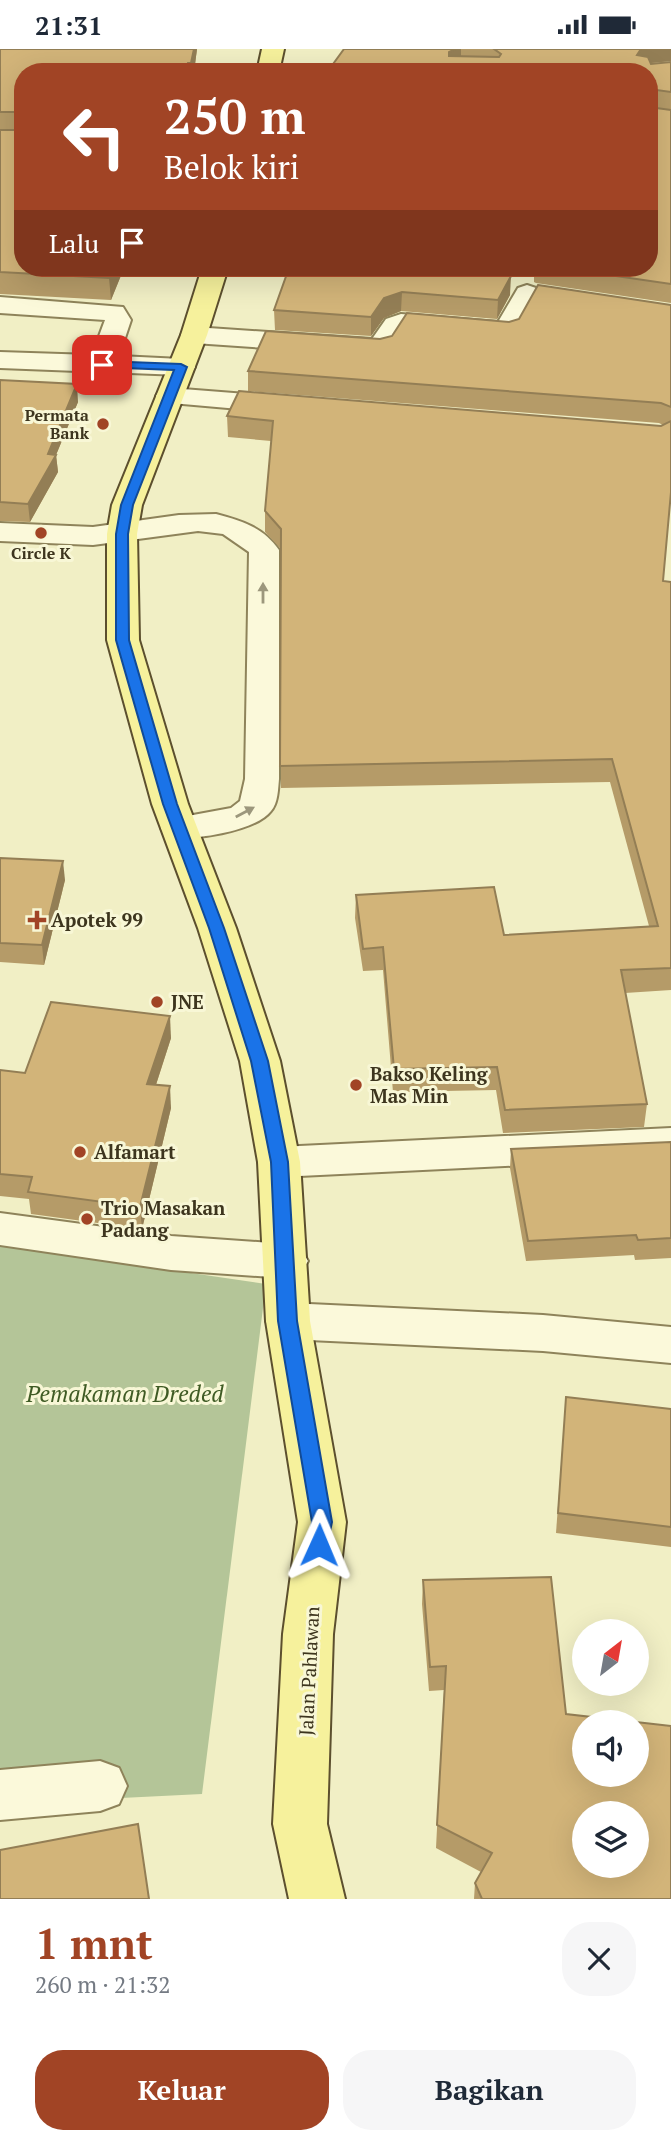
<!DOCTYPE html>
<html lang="id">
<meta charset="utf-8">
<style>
:root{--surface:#fff;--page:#f6f6f7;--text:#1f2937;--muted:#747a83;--accent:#a14425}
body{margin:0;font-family:"PT Serif",serif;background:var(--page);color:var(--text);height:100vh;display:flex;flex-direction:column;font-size:26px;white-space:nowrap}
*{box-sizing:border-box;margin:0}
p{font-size:23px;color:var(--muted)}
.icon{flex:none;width:38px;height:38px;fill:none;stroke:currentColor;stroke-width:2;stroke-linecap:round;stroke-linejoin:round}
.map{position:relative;height:1850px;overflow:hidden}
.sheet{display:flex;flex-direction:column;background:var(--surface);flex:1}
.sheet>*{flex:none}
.guide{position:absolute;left:14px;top:14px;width:644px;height:214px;border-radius:28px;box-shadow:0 7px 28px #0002;background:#a14425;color:#fff;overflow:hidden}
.needle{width:46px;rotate:31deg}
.controls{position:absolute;left:572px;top:1570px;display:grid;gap:14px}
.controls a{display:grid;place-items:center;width:77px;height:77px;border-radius:50%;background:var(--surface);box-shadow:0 7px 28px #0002;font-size:35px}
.pin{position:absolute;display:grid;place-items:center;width:60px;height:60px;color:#fff;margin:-30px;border-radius:14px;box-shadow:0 4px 10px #0006}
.me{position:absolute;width:77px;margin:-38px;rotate:1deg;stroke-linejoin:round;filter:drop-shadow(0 0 5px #0008)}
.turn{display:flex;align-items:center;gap:24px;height:147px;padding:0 35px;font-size:32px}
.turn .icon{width:91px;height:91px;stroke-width:2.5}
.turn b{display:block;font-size:49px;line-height:60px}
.then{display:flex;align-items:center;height:66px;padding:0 35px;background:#0003;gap:14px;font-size:26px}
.round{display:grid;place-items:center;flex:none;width:74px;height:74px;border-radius:28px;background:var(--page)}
.summary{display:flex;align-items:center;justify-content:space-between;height:119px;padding:0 35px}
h1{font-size:42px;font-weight:600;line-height:52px;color:var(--accent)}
.cta{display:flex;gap:14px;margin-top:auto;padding:14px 35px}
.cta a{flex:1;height:80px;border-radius:28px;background:var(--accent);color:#fff;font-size:28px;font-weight:600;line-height:80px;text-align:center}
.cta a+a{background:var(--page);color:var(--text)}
.status{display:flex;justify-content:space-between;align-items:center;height:49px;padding:0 35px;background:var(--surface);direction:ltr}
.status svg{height:19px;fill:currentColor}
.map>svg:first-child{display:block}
.cemetery{fill:#b4c598}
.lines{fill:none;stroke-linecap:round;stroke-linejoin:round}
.minor-casing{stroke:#8e835a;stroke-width:4}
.major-casing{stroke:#5c4f2e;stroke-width:4}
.minor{fill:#fbf9da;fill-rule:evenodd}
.major{fill:#f6f19c;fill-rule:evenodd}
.wall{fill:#b59b68}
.shaded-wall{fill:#937e55}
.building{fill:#d2b479;stroke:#937e55;stroke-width:2;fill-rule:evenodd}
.oneway{fill:#9c977c}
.route{fill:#1a73e8;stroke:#114b97;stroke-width:2}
.poi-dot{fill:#a14425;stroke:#f8f7d6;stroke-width:2.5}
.labels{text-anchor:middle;stroke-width:6;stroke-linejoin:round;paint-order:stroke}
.far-poi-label{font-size:16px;font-weight:bold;fill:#3d351e;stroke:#f8f7d6;text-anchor:end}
.poi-label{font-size:19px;font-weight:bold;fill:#3d351e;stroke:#f8f7d6;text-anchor:start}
.street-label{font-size:19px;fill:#3d351e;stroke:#f8f7d6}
.near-park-label{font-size:23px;font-style:italic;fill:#3f5b24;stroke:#f8f7d6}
</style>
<div class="status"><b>21:31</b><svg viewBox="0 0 49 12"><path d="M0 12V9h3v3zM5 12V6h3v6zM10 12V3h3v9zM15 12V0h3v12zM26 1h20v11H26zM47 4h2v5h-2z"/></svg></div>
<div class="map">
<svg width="671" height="1850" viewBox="0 0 671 1850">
<rect width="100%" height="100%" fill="#f1efc5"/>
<path class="cemetery" d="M 0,1196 L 266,1235 L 202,1745 L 0,1755 Z"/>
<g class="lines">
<g class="minor-casing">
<g id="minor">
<path d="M 527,236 L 536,239 L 540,244 L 516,288 L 507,290 L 405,281 L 389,305 L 379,307 L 194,294 L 185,292 L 181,286 L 185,280 L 194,278 L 372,290 L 386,270 L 401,265 L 498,273 L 518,239 Z"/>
<path d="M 0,248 L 123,258 L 131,271 L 119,307 L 181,310 L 191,312 L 195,318 L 191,324 L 181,326 L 0,319 L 0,303 L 92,306 L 105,271 L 0,264 Z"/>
<path d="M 170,339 L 286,348 L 296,350 L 300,356 L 296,362 L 286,364 L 160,353 L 156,347 L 160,341 Z"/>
<path d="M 216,465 C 242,472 263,478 279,501 L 279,730 C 278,740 278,754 271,762 C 256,782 190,793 166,787 L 161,779 L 166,771 L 231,759 L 240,752 L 245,730 L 249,503 L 223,485 L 198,482 L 93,496 L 0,492 L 0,474 L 93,478 L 179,466 Z"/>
<path d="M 671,1079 L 671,1109 L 279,1128 L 264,1124 L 258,1113 L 264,1102 L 279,1098 Z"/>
<path d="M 0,1164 L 171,1187 L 286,1195 L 301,1200 L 308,1212 L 301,1224 L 286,1229 L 171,1221 L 0,1196 Z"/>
<path d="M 288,1254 L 543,1266 L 671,1278 L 671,1314 L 543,1302 L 288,1290 L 272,1284 L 266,1272 L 272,1260 Z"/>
<path d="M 100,1712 L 119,1719 L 127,1737 L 119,1755 L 100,1762 L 0,1771 L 0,1721 Z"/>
</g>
</g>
<g class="major-casing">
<g id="major">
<path d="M 262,0 L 284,0 L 279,23 L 257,23 Z"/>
<path d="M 202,219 L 228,219 L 207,286 L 142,456 L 137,485 L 139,591 L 188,755 L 236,879 L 280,1012 L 300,1113 L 310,1272 L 346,1473 L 333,1585 L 327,1775 L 345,1850 L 289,1850 L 273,1775 L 283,1585 L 298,1473 L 266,1272 L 258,1113 L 240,1012 L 198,879 L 152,755 L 107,591 L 107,485 L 112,456 L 181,286 Z"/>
</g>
</g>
<use href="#minor" class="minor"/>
<use href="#major" class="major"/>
</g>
<g class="wall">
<path d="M 0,0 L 197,0 L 194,23 L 23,23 L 124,219 L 111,251 L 0,245 Z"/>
<path d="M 344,0 L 671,0 L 671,12 L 650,14 L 671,13 L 671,254 L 536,234 L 534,233 L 534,221 L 530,219 L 649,219 L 649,23 Z"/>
<path d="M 511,219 L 508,223 L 510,246 L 497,270 L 401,262 L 384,269 L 371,287 L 275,281 L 274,261 Z"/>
<path d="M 671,256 L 671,443 L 663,532 L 671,533 L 671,941 L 625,944 L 647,1055 L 644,1078 L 503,1084 L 496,1041 L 393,1043 L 383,921 L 363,922 L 355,869 L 356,846 L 504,886 L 649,877 L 610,733 L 281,739 L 281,500 L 265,483 L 265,462 L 271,392 L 228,388 L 227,367 L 661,377 L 663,376 L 659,374 L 248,342 L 248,322 L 380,290 L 509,273 Z"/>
<path d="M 0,331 L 78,353 L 56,406 L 58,423 L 30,473 L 0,472 Z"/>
<path d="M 0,809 L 65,831 L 44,916 L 0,913 Z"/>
<path d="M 171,989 L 156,1036 L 171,1059 L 142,1180 L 31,1165 L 29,1150 L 0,1147 L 0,1021 L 25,1024 Z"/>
<path d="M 671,1093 L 671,1209 L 635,1211 L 634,1206 L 526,1212 L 510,1119 L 511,1100 Z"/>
<path d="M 566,1348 L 671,1360 L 671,1498 L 556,1484 Z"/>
<path d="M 423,1531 L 566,1665 L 671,1850 L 474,1850 L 475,1834 L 481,1823 L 436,1799 L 444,1641 L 429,1642 L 422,1555 Z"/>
</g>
<g class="shaded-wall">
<path d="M 194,0 L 197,0 L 194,23 L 192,23 L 191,14 Z"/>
<path d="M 455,0 L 461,0 L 461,13 L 449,21 L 449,3 Z"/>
<path d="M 641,0 L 671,0 L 671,12 L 641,15 L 637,6 Z"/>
<path d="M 114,219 L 124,219 L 111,251 L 109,229 Z"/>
<path d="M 511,227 L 510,246 L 497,270 L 498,251 Z"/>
<path d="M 402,243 L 401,262 L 384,269 L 371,287 L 371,268 L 384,249 Z"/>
<path d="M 77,335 L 78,353 L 56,406 L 58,423 L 30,473 L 28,455 Z"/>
<path d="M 63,812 L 65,831 L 44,916 L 42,896 Z"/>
<path d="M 170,967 L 171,989 L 149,1057 L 147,1035 Z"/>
<path d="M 170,1037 L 171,1059 L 142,1180 L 140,1158 Z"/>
</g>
<g class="building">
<path d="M 0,0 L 194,0 L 191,14 L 188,14 L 186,23 L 23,23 L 23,63 L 0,63 Z"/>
<path d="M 344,0 L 455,0 L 449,3 L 449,7 L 499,8 L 501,5 L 494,0 L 641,0 L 637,6 L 648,8 L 651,15 L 671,13 L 671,43 L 649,40 L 649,23 L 328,22 Z"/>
<path d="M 649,58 L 671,61 L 671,235 L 561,219 L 649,219 Z"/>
<path d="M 0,81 L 23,81 L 23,219 L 114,219 L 109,229 L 0,223 Z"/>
<path d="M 289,219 L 505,219 L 511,227 L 498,251 L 402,243 L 384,249 L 371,268 L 274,261 Z"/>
<path d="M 538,236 L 671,256 L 671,358 L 661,354 L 248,322 L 266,282 L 380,290 L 392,287 L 407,264 L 509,273 L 519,270 Z"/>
<path d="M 0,331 L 77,335 L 48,405 L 56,406 L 28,455 L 0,453 Z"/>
<path d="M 239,342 L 661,377 L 671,372 L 671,443 L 663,532 L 671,533 L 671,919 L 621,921 L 647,1055 L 505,1061 L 497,1018 L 394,1020 L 383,898 L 363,900 L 356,846 L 494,838 L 504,886 L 658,877 L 612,710 L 280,717 L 281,480 L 265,462 L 273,372 L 227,367 Z"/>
<path d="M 0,809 L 63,812 L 42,896 L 0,894 Z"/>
<path d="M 51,953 L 170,967 L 147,1035 L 170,1037 L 140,1158 L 28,1143 L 32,1128 L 0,1125 L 0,1021 L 25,1024 Z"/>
<path d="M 671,1093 L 671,1189 L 638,1191 L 636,1186 L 528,1192 L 511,1100 Z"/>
<path d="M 566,1348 L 671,1360 L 671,1478 L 558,1464 Z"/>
<path d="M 551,1528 L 566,1665 L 671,1677 L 671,1850 L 482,1850 L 475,1834 L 492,1804 L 437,1776 L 446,1617 L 430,1618 L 423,1531 ZM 584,1673 L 637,1673 L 637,1726 L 584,1726 ZM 584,1764 L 637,1764 L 637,1816 L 584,1816 Z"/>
<path d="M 138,1775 L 149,1850 L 0,1850 L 0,1801 Z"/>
</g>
<defs><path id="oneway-solid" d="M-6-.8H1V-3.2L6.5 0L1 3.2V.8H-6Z" transform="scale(1.75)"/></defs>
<g class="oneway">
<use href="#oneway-solid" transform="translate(263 544) rotate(-90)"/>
<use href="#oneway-solid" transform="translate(245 763) rotate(-28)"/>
</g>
<path class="route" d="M 102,312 L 181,315 L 187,318 L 133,456 L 128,485 L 129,591 L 177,755 L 224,879 L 268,1012 L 288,1113 L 297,1272 L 332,1473 L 326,1502 L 319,1504 L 312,1502 L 309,1496 L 312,1473 L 278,1272 L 271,1113 L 251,1012 L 209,879 L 163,755 L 116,591 L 116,485 L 121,456 L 174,321 L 98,318 L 97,316 Z"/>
<g class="poi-dot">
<circle cx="103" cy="375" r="7"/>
<circle cx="41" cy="484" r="7"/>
<path d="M33.5 860.5h7v7h7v7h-7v7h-7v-7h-7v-7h7z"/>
<circle cx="157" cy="953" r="7"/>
<circle cx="356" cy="1036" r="7"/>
<circle cx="80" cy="1103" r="7"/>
<circle cx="87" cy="1170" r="7"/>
</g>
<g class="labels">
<g class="far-poi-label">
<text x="89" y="372">Permata<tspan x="89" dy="18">Bank</tspan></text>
<text x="41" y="510" text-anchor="middle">Circle K</text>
</g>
<g class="poi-label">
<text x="51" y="878">Apotek 99</text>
<text x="171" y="960">JNE</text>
<text x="370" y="1032">Bakso Keling<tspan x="370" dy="22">Mas Min</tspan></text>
<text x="94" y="1110">Alfamart</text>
<text x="101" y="1166">Trio Masakan<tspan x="101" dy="22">Padang</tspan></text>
</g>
<g class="street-label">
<text transform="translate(309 1622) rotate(-87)" y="7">Jalan Pahlawan</text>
</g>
<g class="near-park-label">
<text x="125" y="1353">Pemakaman Dreded</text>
</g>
</g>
</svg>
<div class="controls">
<a><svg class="needle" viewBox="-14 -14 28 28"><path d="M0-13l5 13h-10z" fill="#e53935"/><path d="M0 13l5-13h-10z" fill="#747a83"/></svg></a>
<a><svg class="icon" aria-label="sound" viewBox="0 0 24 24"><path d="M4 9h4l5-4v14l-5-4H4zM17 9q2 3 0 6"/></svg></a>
<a><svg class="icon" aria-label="layers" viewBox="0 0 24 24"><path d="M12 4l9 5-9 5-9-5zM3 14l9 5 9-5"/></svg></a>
</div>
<div class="pin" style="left:102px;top:316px;background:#d93025"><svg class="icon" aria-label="arrive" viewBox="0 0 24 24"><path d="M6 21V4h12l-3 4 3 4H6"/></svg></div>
<svg class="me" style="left:319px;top:1496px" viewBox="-20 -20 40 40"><path d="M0-17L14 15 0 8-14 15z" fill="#1a73e8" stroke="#fff" stroke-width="4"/></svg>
<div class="guide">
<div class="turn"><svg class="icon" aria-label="left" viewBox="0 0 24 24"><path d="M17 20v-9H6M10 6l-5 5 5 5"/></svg><div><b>250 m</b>Belok kiri</div></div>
<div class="then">Lalu<svg class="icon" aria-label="arrive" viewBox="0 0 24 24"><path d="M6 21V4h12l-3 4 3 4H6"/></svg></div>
</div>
</div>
<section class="sheet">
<div class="summary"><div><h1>1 mnt</h1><p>260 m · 21:32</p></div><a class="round"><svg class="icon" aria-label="close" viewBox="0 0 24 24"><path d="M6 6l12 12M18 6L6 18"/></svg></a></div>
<div class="cta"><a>Keluar</a><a>Bagikan</a></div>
</section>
